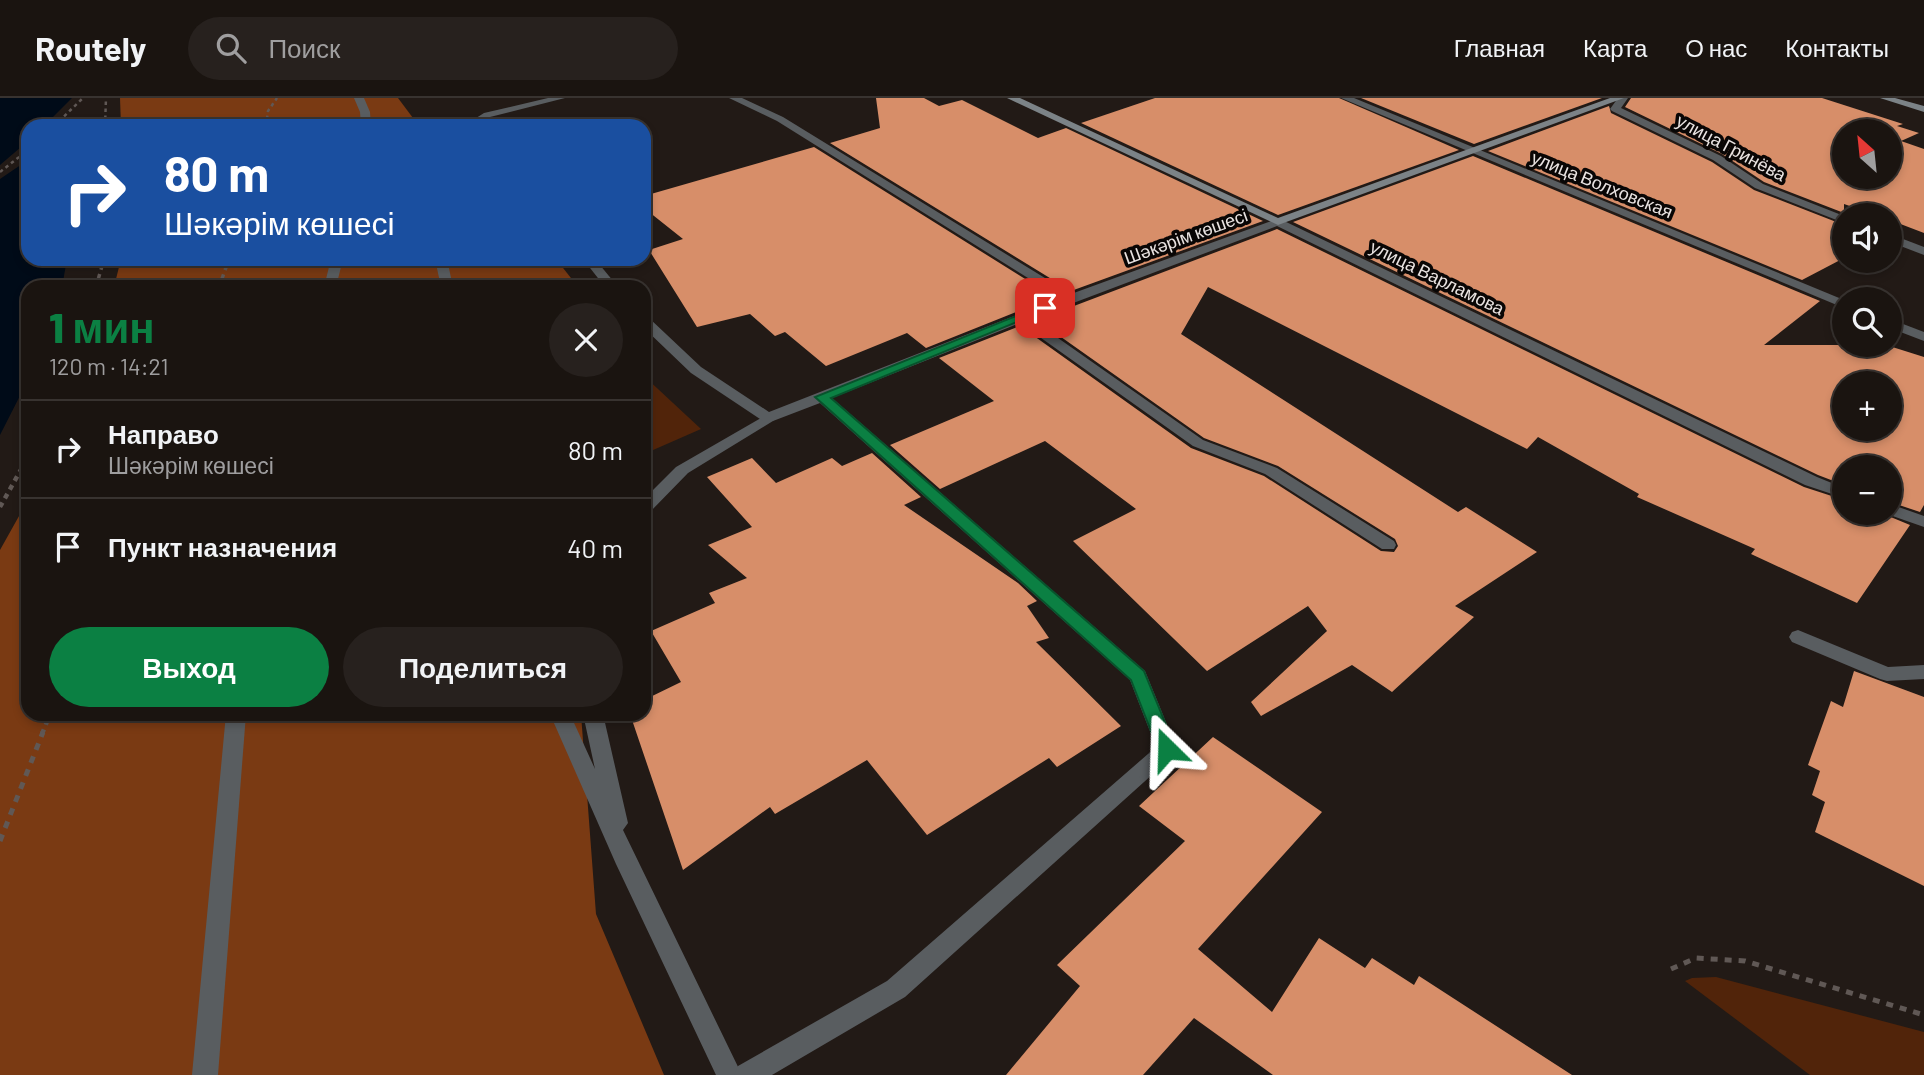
<!DOCTYPE html>
<html lang="ru">
<meta charset="utf-8">
<style>
:root{--surface:#1a1410;--page:#27211e;--text:#f1f3f6;--muted:#9f9e9f;--line:#383330;--accent:#0b8043}
body{margin:0;font-family:Barlow,sans-serif;background:var(--page);color:var(--text);height:100vh;display:flex;flex-direction:column;font-size:26px;white-space:nowrap}
*{box-sizing:border-box;margin:0}
p{font-size:23px;color:var(--muted)}
.icon{flex:none;width:38px;height:38px;fill:none;stroke:currentColor;stroke-width:2;stroke-linecap:round;stroke-linejoin:round}
.map{position:relative;flex:1;overflow:hidden}
.panel{position:absolute;left:21px;top:182px;width:630px;height:441px;display:flex;flex-direction:column;background:var(--surface);border-radius:21px;box-shadow:0 4px 10px #0003,0 0 0 2px var(--line)}
.panel>*{flex:none}
.top-card{position:absolute;left:21px;top:21px;width:630px;height:147px;border-radius:21px;box-shadow:0 4px 10px #0003,0 0 0 2px var(--line);background:#1a4fa0;color:#fff;overflow:hidden}
.needle{width:46px;rotate:333deg}
.controls{position:absolute;left:1832px;top:21px;display:grid;gap:14px}
.controls a{display:grid;place-items:center;width:70px;height:70px;border-radius:50%;background:var(--surface);box-shadow:0 4px 10px #0003,0 0 0 2px var(--line);font-size:35px}
.pin{position:absolute;display:grid;place-items:center;width:60px;height:60px;color:#fff;margin:-30px;border-radius:14px;box-shadow:0 4px 10px #0006}
.me{position:absolute;width:77px;margin:-38px;rotate:338deg;stroke-linejoin:round;filter:drop-shadow(0 0 5px #0008)}
.turn{display:flex;align-items:center;gap:24px;height:147px;padding:0 28px;font-size:32px}
.turn .icon{width:91px;height:91px;stroke-width:2.5}
.turn b{display:block;font-size:49px;line-height:60px}
.round{display:grid;place-items:center;flex:none;width:74px;height:74px;border-radius:37px;background:var(--page)}
.summary{display:flex;align-items:center;justify-content:space-between;height:119px;padding:0 28px}
h1{font-size:42px;font-weight:800;line-height:52px;color:var(--accent)}
.cta{display:flex;gap:14px;margin-top:auto;padding:14px 28px}
.cta a{flex:1;height:80px;border-radius:42px;background:var(--accent);color:#fff;font-size:28px;font-weight:800;line-height:80px;text-align:center}
.cta a+a{background:var(--page);color:var(--text)}
ul{padding:0;list-style:none}
li{display:flex;align-items:center;gap:21px;height:98px;padding:0 28px;border-top:2px solid var(--line)}
li div{flex:1}
li b{display:block;font-size:26px}
li em{font-style:normal}
header{display:flex;align-items:center;gap:42px;box-sizing:border-box;height:98px;padding:0 35px;background:var(--surface);border-bottom:2px solid var(--line)}
header strong{font-size:33px}
nav{display:flex;gap:38px;margin-inline-start:auto;font-size:24px}
.search{width:490px;height:63px;background:var(--page);display:flex;align-items:center;gap:18px;box-sizing:border-box;padding:0 24px;border-radius:38px;color:var(--muted);font-size:26px}
.map>svg:first-child{display:block}
.green{fill:#51240a}
.forest{fill:#7a3a13}
.water{fill:#000b18}
.building{fill:#d78e69;fill-rule:evenodd}
.lines{fill:none;stroke-linecap:round;stroke-linejoin:round}
.path-far3{stroke:#605855;stroke-width:2.5;stroke-dasharray:3.5 3.5;stroke-linecap:butt}
.path-far2{stroke:#605855;stroke-width:3.5;stroke-dasharray:4.5 4.5;stroke-linecap:butt}
.path-far1{stroke:#605855;stroke-width:4.5;stroke-dasharray:5 5;stroke-linecap:butt}
.path{stroke:#605855;stroke-width:5;stroke-dasharray:7 7;stroke-linecap:butt}
.lane{fill:#595d60;fill-rule:evenodd}
.street{fill:#595d60;fill-rule:evenodd}
.secondary{fill:#7c8387;fill-rule:evenodd}
.route{fill:#0b8043;stroke:#07532c;stroke-width:2}
.labels{text-anchor:middle;stroke-width:7;stroke-linejoin:round;paint-order:stroke}
.far-street-label{font-size:18px;fill:#e9e3e1;stroke:#090605}
</style>
<header>
<strong>Routely</strong>
<div class="search"><svg class="icon" aria-label="search" viewBox="0 0 24 24"><circle cx="10" cy="10" r="6"/><path d="M15 15l6 6"/></svg>Поиск</div>
<nav><a>Главная</a><a>Карта</a><a>О нас</a><a>Контакты</a></nav>
</header>
<div class="map">
<svg width="1924" height="977" viewBox="0 0 1924 977">
<rect width="100%" height="100%" fill="#221a16"/>
<g class="green">
<path d="M 644,278 L 701,331 L 644,356 Z"/>
<path d="M 1716,879 L 1924,934 L 1924,977 L 1810,977 L 1685,883 L 1692,880 Z"/>
</g>
<g class="forest">
<path d="M 120,0 L 398,0 L 419,28 L 121,28 Z"/>
<path d="M 121,161 L 556,161 L 578,189 L 114,189 Z"/>
<path d="M 28,402 L 28,616 L 581,616 L 596,816 L 664,977 L 0,977 L 0,452 Z"/>
</g>
<g class="water">
<path d="M 0,0 L 72,0 L 44,28 L 28,28 L 28,43 L 0,67 Z"/>
<path d="M 28,62 L 28,161 L 67,161 L 62,189 L 28,189 L 28,282 L 0,337 L 0,81 Z"/>
</g>
<g class="building">
<path d="M 876,0 L 924,0 L 939,8 L 962,2 L 1038,40 L 1066,30 L 1263,123 L 1071,193 L 830,45 L 880,30 Z"/>
<path d="M 1155,0 L 1339,0 L 1459,52 L 1278,117 L 1081,25 Z"/>
<path d="M 1361,0 L 1602,0 L 1474,46 Z"/>
<path d="M 1631,0 L 1822,0 L 1903,26 L 1897,28 L 1919,35 L 1901,43 L 1924,51 L 1924,135 L 1890,122 L 1890,117 L 1876,117 L 1844,106 L 1844,115 L 1764,84 L 1722,56 L 1625,9 ZM 1844,33 L 1890,33 L 1890,79 L 1844,79 Z"/>
<path d="M 1609,8 L 1611,15 L 1712,64 L 1754,92 L 1844,127 L 1844,160 L 1802,182 L 1488,53 Z"/>
<path d="M 814,49 L 1054,199 L 926,250 L 907,235 L 826,268 L 785,234 L 775,238 L 750,216 L 697,229 L 649,152 L 683,141 L 644,110 L 644,98 Z"/>
<path d="M 1473,58 L 1820,203 L 1764,247 L 1886,247 L 1924,259 L 1924,407 L 1920,414 L 1890,404 L 1890,369 L 1844,369 L 1844,387 L 1818,377 L 1293,124 ZM 1844,285 L 1890,285 L 1890,331 L 1844,331 Z"/>
<path d="M 1277,131 L 1804,389 L 1844,402 L 1844,415 L 1881,415 L 1910,427 L 1857,505 L 1751,456 L 1755,451 L 1637,399 L 1639,396 L 1538,339 L 1527,351 L 1208,189 L 1181,236 L 1458,414 L 1466,409 L 1537,454 L 1455,508 L 1474,519 L 1392,594 L 1352,567 L 1261,618 L 1251,604 L 1327,533 L 1308,508 L 1207,573 L 1073,443 L 1136,411 L 1045,343 L 940,391 L 890,347 L 994,303 L 939,260 L 1020,228 L 1191,350 L 1264,378 L 1381,453 L 1394,454 L 1398,448 L 1395,441 L 1278,368 L 1204,340 L 1037,222 Z"/>
<path d="M 872,355 L 921,399 L 904,407 L 1018,485 L 1037,503 L 1027,508 L 1049,540 L 1036,544 L 1121,628 L 1057,669 L 1049,660 L 927,737 L 867,662 L 775,716 L 770,709 L 683,772 L 630,616 L 644,616 L 644,602 L 681,584 L 651,533 L 715,505 L 709,495 L 747,480 L 708,447 L 752,429 L 707,379 L 752,360 L 776,385 L 832,360 L 842,368 Z"/>
<path d="M 1854,573 L 1924,599 L 1924,788 L 1815,734 L 1825,704 L 1812,697 L 1820,673 L 1808,667 L 1831,603 L 1843,609 Z"/>
<path d="M 1213,639 L 1322,714 L 1198,851 L 1272,914 L 1319,840 L 1365,870 L 1372,860 L 1414,887 L 1419,878 L 1572,977 L 1273,977 L 1194,920 L 1143,977 L 1006,977 L 1080,888 L 1057,867 L 1185,743 L 1139,708 Z"/>
</g>
<g class="lines">
<g class="path-far3">
<path d="M 54,28 L 83,0"/>
<path d="M 105,28 L 106,0"/>
<path d="M 266,28 L 268,13 L 277,0"/>
<path d="M 0,74 L 28,52"/>
</g>
<g class="path-far2">
<path d="M 96,189 L 104,161"/>
<path d="M 219,189 L 229,161"/>
<path d="M 22,370 L 28,359"/>
</g>
<g class="path-far1">
<path d="M 0,409 L 23,368"/>
<path d="M 42,636 L 50,616"/>
</g>
<g class="path">
<path d="M 0,743 L 43,634"/>
<path d="M 1671,871 L 1696,860 L 1745,863 L 1924,917"/>
</g>
<g class="lane">
<path d="M 354,0 L 364,0 L 370,14 L 371,28 L 361,28 L 360,14 Z"/>
<path d="M 331,161 L 343,161 L 336,189 L 324,189 Z"/>
<path d="M 435,161 L 447,161 L 453,189 L 441,189 Z"/>
<path d="M 768,316 L 775,320 L 773,323 L 688,375 L 650,414 L 644,415 L 644,401 L 676,369 Z"/>
<path d="M 1798,532 L 1888,569 L 1924,567 L 1924,581 L 1887,583 L 1880,581 L 1792,544 L 1789,539 L 1792,534 Z"/>
<path d="M 226,616 L 246,616 L 218,977 L 192,977 Z"/>
<path d="M 550,616 L 570,616 L 595,671 L 583,616 L 603,616 L 628,725 L 623,732 L 742,977 L 716,977 L 616,766 Z"/>
</g>
<g class="street">
<path d="M 548,0 L 565,0 L 490,19 L 481,28 L 471,28 L 473,22 L 484,15 Z"/>
<path d="M 729,0 L 742,0 L 783,19 L 1071,196 L 1274,122 L 1282,122 L 1817,379 L 1844,390 L 1844,400 L 1805,387 L 1277,128 L 1031,221 L 1203,342 L 1277,370 L 1394,443 L 1396,447 L 1394,451 L 1382,451 L 1265,376 L 1193,348 L 1020,225 L 832,300 L 1145,573 L 1177,651 L 1174,657 L 905,899 L 772,977 L 734,977 L 738,968 L 887,883 L 1156,649 L 1130,582 L 820,305 L 773,323 L 763,323 L 691,275 L 644,230 L 644,219 L 649,220 L 701,269 L 769,314 L 1060,200 L 777,23 Z"/>
<path d="M 1341,0 L 1354,0 L 1844,202 L 1844,210 Z"/>
<path d="M 1618,0 L 1628,0 L 1621,10 L 1721,58 L 1763,86 L 1844,118 L 1844,125 L 1755,90 L 1713,62 L 1612,13 L 1610,11 Z"/>
<path d="M 1890,136 L 1924,149 L 1924,157 L 1890,144 Z"/>
<path d="M 583,161 L 595,161 L 618,189 L 605,189 Z"/>
<path d="M 1890,221 L 1924,234 L 1924,243 L 1890,230 Z"/>
<path d="M 1890,406 L 1924,418 L 1924,429 L 1884,415 L 1890,415 Z"/>
</g>
<g class="secondary">
<path d="M 1007,0 L 1020,0 L 1278,120 L 1610,0 L 1624,0 L 1278,127 Z"/>
<path d="M 1880,0 L 1895,0 L 1924,8 L 1924,14 Z"/>
</g>
</g>
<path class="route" d="M 1041,208 L 1051,210 L 831,300 L 1144,573 L 1176,651 L 1174,656 L 1167,658 L 1161,656 L 1158,651 L 1131,582 L 815,299 Z"/>
<g class="labels">
<g class="far-street-label">
<text transform="translate(1731 50) rotate(28)" y="6">улица Гринёва</text>
<text transform="translate(1602 87) rotate(22)" y="6">улица Волховская</text>
<text transform="translate(1186 139) rotate(-20)" y="6">Шәкәрім көшесі</text>
<text transform="translate(1437 180) rotate(26)" y="6">улица Варламова</text>
</g>
</g>
</svg>
<div class="controls">
<a><svg class="needle" viewBox="-14 -14 28 28"><path d="M0-13l5 13h-10z" fill="#e53935"/><path d="M0 13l5-13h-10z" fill="#9f9e9f"/></svg></a>
<a><svg class="icon" aria-label="sound" viewBox="0 0 24 24"><path d="M4 9h4l5-4v14l-5-4H4zM17 9q2 3 0 6"/></svg></a>
<a><svg class="icon" aria-label="search" viewBox="0 0 24 24"><circle cx="10" cy="10" r="6"/><path d="M15 15l6 6"/></svg></a>
<a>+</a>
<a>−</a>
</div>
<div class="pin" style="left:1045px;top:210px;background:#d93025"><svg class="icon" aria-label="arrive" viewBox="0 0 24 24"><path d="M6 21V4h12l-3 4 3 4H6"/></svg></div>
<svg class="me" style="left:1167px;top:651px" viewBox="-20 -20 40 40"><path d="M0-17L14 15 0 8-14 15z" fill="#0b8043" stroke="#fff" stroke-width="4"/></svg>
<div class="top-card">
<div class="turn"><svg class="icon" aria-label="right" viewBox="0 0 24 24"><path d="M7 20v-9h11M14 6l5 5-5 5"/></svg><div><b>80 m</b>Шәкәрім көшесі</div></div>
</div>
<section class="panel">
<div class="summary"><div><h1>1 мин</h1><p>120 m · 14:21</p></div><a class="round"><svg class="icon" aria-label="close" viewBox="0 0 24 24"><path d="M6 6l12 12M18 6L6 18"/></svg></a></div>
<ul>
<li><svg class="icon" aria-label="right" viewBox="0 0 24 24"><path d="M7 20v-9h11M14 6l5 5-5 5"/></svg><div><b>Направо</b><p>Шәкәрім көшесі</p></div><em>80 m</em></li>
<li><svg class="icon" aria-label="arrive" viewBox="0 0 24 24"><path d="M6 21V4h12l-3 4 3 4H6"/></svg><div><b>Пункт назначения</b></div><em>40 m</em></li>
</ul>
<div class="cta"><a>Выход</a><a>Поделиться</a></div>
</section>
</div>
